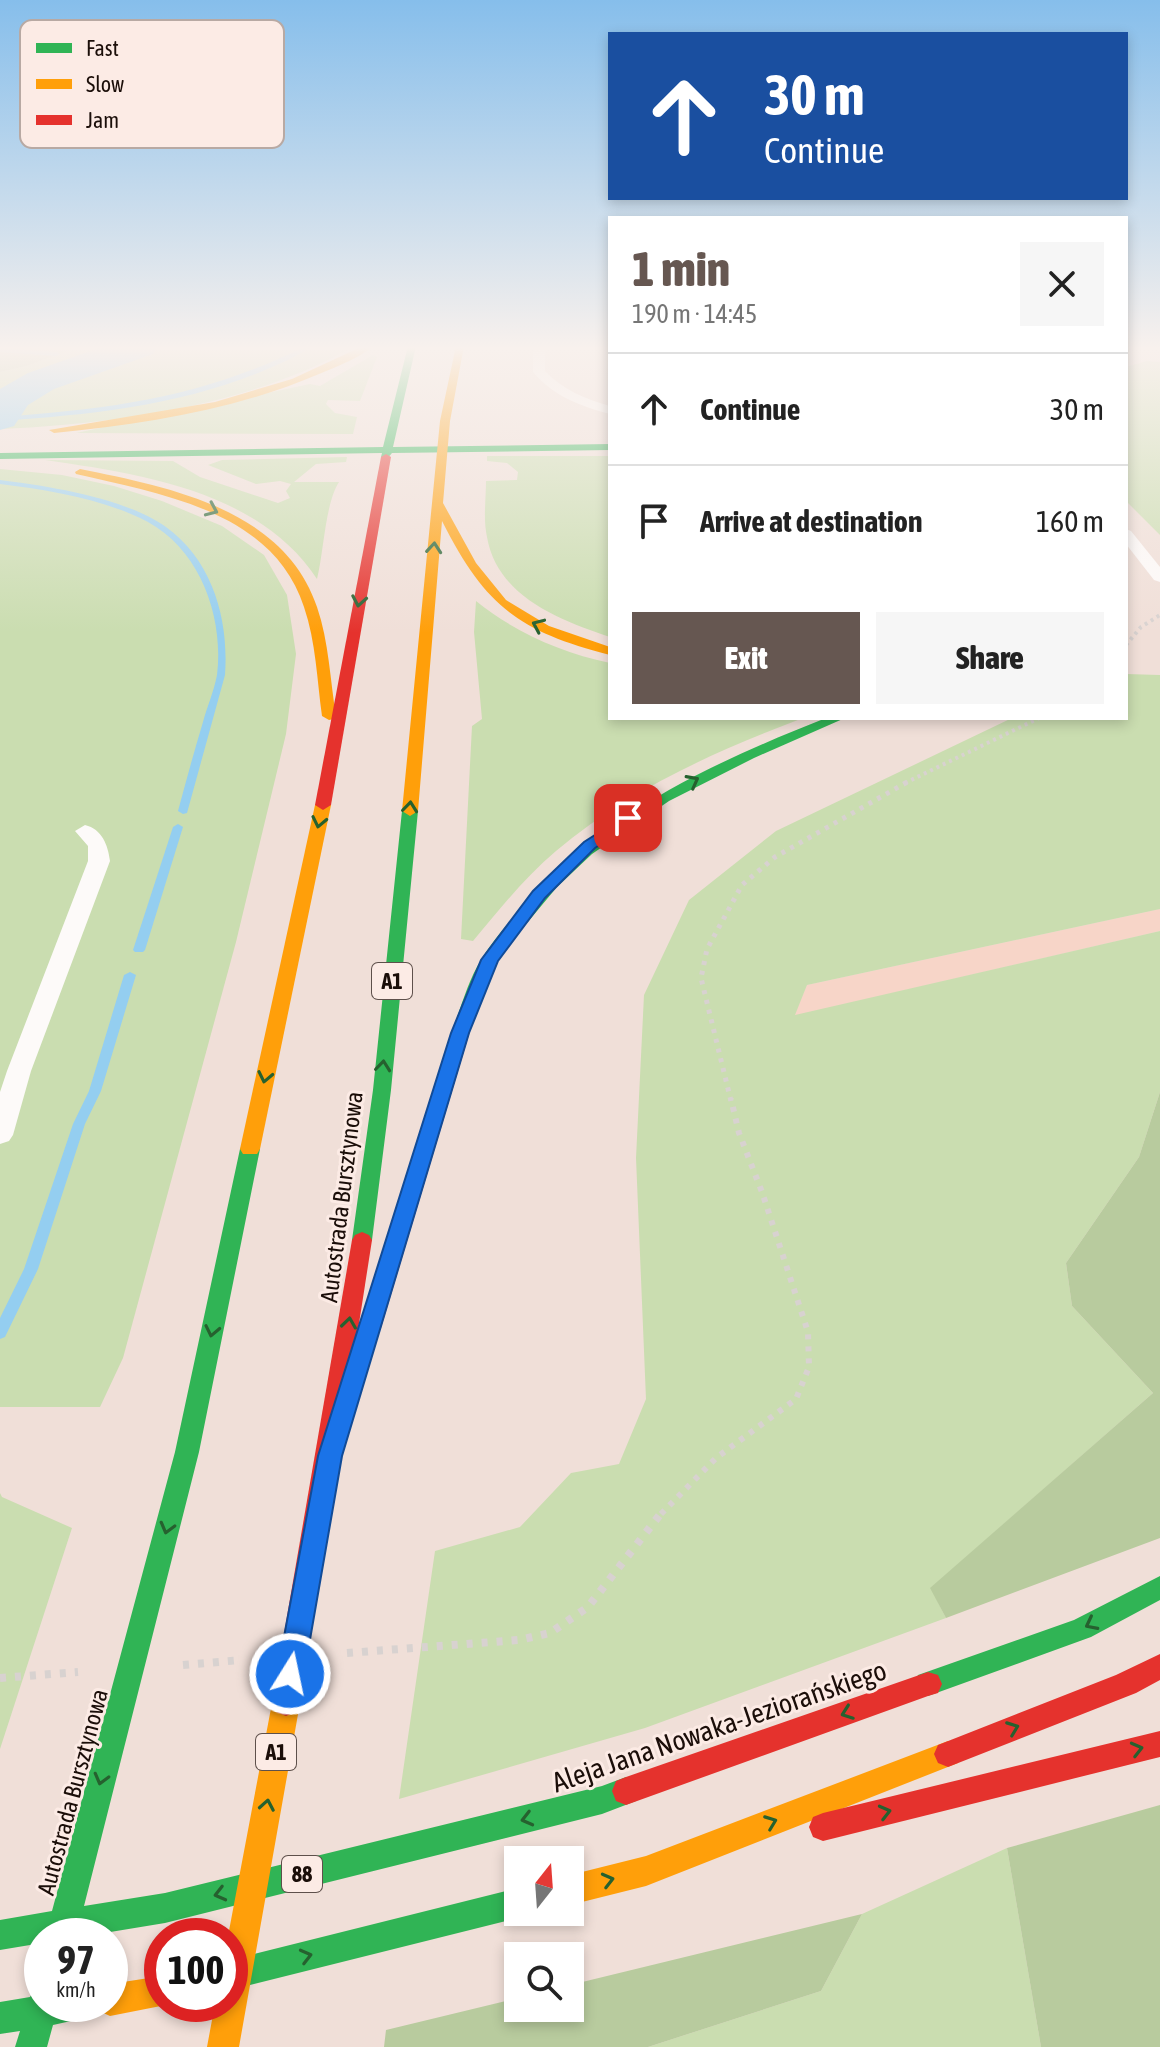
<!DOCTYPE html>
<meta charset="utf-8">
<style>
:root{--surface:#fff;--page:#f6f6f6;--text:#222;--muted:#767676;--line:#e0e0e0;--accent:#665751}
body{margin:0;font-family:"Asap Condensed",sans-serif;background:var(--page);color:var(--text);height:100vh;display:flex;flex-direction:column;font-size:30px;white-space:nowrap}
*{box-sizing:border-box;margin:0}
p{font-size:26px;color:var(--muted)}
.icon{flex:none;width:44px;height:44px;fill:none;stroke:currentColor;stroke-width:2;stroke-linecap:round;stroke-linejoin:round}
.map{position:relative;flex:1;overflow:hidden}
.sheet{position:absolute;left:608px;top:216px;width:520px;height:504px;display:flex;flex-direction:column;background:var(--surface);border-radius:0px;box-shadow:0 4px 12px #0003}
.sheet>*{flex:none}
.banner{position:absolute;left:608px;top:32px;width:520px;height:168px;border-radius:0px;box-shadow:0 4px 12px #0003;background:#1a4fa0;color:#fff;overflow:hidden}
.needle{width:52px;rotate:17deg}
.fabs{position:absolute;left:504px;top:1846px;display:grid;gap:16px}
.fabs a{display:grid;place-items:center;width:80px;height:80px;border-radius:0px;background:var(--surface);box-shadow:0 4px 12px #0003;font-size:40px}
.speed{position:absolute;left:24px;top:1918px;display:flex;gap:16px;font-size:40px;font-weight:700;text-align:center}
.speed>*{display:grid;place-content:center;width:104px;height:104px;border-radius:50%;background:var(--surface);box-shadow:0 4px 12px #0003;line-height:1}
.speed small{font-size:20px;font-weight:400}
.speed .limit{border:12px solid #d22;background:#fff;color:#111}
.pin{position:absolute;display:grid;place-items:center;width:68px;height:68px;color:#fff;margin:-34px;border-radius:16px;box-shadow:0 4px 12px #0006}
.me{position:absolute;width:88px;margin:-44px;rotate:10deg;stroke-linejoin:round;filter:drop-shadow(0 0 6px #0008)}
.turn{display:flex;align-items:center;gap:28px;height:168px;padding:0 24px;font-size:36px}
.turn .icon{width:104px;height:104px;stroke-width:2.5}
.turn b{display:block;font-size:56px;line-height:68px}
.round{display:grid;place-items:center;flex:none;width:84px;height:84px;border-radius:0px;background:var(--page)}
.head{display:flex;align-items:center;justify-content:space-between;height:136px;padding:0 24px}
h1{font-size:48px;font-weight:800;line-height:60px;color:var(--accent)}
.primary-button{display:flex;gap:16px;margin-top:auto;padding:16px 24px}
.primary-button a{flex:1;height:92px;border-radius:0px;background:var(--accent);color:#fff;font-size:32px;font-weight:800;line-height:92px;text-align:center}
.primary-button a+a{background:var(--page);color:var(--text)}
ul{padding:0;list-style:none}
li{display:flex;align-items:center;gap:24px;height:112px;padding:0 24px;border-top:2px solid var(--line)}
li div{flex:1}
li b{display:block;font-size:30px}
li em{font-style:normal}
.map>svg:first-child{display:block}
.built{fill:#f7d5c8}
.green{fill:#caddb0}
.forest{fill:#b8cb9e}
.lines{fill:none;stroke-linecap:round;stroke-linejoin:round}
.stream{fill:#94cef0;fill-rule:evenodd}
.river{fill:#94cef0;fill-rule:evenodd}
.path-far3{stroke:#d8d2d0;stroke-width:4;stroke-dasharray:3 4;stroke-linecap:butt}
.path-far2{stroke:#d8d2d0;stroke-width:5;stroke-dasharray:4 6;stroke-linecap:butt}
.path-far1{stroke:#d8d2d0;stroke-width:6;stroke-dasharray:5 7;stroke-linecap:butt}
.path{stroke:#d8d2d0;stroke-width:8;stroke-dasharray:6 9;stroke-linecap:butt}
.lane{fill:#fdfaf9;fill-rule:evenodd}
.fast{fill:#30b455;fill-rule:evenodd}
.slow{fill:#ff9f0a;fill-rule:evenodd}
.jam{fill:#e5322d;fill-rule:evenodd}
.oneway{stroke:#26612f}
.route{fill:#1a73e8;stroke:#114b97;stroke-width:2}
.labels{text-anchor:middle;stroke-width:6;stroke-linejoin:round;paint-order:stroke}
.shield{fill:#fcebe5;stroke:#5e504b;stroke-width:2}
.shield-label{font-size:22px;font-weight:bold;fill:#1b0e09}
.street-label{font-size:24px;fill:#1b0e09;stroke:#fcebe5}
.near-street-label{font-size:28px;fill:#1b0e09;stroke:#fcebe5}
.key{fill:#fcebe5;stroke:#b8a9a3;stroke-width:2}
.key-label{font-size:22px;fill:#1b0e09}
</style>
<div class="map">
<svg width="1160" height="2047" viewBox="0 0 1160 2047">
<rect width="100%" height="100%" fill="#f0dfd8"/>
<path class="built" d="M 1160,909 L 1160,931 L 794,1016 L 807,985 Z"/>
<g class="green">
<path d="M 80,346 L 354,346 C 254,405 114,424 0,429 L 0,372 L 27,366 Z"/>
<path d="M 373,355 L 377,357 L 360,401 L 328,400 L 326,404 L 335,413 L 357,417 L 353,434 L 76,433 L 310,384 L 320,386 Z"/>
<path d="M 1147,361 L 1160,362 L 1160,535 L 1126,501 L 1126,367 Z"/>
<path d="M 487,456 L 610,456 L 610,637 C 559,620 497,596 487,537 C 483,519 486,499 486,481 L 517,480 L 518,472 L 507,463 L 487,461 Z"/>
<path d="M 347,457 L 346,462 L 316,464 L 294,482 L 339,482 C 325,504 324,551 317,579 C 259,491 141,474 45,460 L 173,461 L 200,477 L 278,503 L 290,498 L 286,491 L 291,484 L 280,481 L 256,484 L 208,465 L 222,460 Z"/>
<path d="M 0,469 L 62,475 L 114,486 L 162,501 L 222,526 L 264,555 L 287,595 L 296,654 L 286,734 L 236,942 L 123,1358 L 100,1407 L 0,1407 Z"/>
<path d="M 476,601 C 516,633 560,652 610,663 L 610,718 L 803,718 C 714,752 630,789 556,851 C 525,877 499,910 473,941 L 461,939 L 472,726 L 482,719 L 474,632 Z"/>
<path d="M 1126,674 L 1160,675 L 1160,909 L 807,985 L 795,1015 L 1160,931 L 1160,1092 L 1139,1157 L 1066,1263 L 1072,1306 L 1153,1393 L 931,1588 L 946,1618 L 645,1728 L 399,1799 L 435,1551 L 520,1527 L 571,1473 L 619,1464 L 646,1399 L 636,1158 L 644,995 L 689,900 L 776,831 L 1012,718 L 1126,718 Z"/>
<path d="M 0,1493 L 2,1497 L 72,1528 L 0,1749 Z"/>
<path d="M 1007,1848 L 1041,2047 L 648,2047 L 821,1991 L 862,1914 Z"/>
</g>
<g class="forest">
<path d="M 0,346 L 81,346 L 27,366 L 0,372 Z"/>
<path d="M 1160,1092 L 1160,1538 L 946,1618 L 930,1588 L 1153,1393 L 1072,1306 L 1066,1263 L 1139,1157 Z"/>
<path d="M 1160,1805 L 1160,2047 L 1041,2047 L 1007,1848 Z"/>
<path d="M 862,1914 L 821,1991 L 648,2047 L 384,2047 L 386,2030 L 518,1998 L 518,2008 L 570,2008 L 570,1985 Z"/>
</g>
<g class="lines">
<g class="stream">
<path d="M 306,346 L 313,346 C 296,357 277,365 258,373 C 176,406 88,415 0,421 L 0,417 C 112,409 204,397 306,346 Z"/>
<path d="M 0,348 L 57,352 L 60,354 L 57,356 L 0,352 Z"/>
<path d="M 0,480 C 48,486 126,498 166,527 C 213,561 229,620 225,675 L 187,813 L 183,814 L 178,811 C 186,781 194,752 203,722 C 207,707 214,691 217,675 C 224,618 201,551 148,522 C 104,499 49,490 0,484 Z"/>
<path d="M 178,824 L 183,827 L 145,950 L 143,952 L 135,952 L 133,950 L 173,827 Z"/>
<path d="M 130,972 L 136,975 L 101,1091 L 85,1124 L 38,1269 L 5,1337 L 0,1339 L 0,1318 L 24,1269 L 73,1124 L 89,1091 L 124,975 Z"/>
</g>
<path class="river" d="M 105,346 L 158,346 L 153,354 L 54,389 L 28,405 L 14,426 L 0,430 L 0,389 L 28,373 Z"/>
<g class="path-far3">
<path d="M 1126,645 L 1141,627 L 1160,615"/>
<path d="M 905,783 L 1039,718"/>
</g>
<path class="path-far2" d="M 731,1101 L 701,978 L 707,949 L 742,885 L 775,857 L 909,781"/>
<path class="path-far1" d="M 661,1514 L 716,1458 L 796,1399 L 809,1367 L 808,1332 L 762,1192 L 739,1133 L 731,1099"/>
<g class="path">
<path d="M 347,1653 L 519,1640 L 550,1633 L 588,1607 L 662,1512"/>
<path d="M 183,1665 L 241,1660"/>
<path d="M 0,1678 L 78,1672"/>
</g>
<g class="lane">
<path d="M 533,346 L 545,346 L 545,371 C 563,390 585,399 610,406 L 610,414 C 580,406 553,396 533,372 Z"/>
<path d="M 1126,529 L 1131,531 L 1160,567 L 1160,582 L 1154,580 L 1126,544 Z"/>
<path d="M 85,825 C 102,829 108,845 110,861 L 31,1071 L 13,1135 L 9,1141 L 0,1144 L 0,1092 L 7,1071 L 88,861 L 88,846 L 75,831 Z"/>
</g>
<g class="fast">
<path d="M 408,346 L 416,346 L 393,447 L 610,444 L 610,450 L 392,453 L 386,460 L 381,457 L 382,453 L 0,459 L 0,453 L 383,447 Z"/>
<path d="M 826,718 L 845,718 L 754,758 L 669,801 L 592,854 L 557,887 L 502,953 L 490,976 L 471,1028 L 468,1032 L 456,1032 L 453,1028 C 462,1005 468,981 481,960 C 492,941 508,924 522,907 C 604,813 712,763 826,718 Z"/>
<path d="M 410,806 L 418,811 L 391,1090 L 372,1240 L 369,1245 L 355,1245 L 352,1240 L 373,1090 L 402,811 Z"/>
<path d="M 250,1142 L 257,1144 L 260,1149 L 199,1452 L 84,1906 L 165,1893 L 602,1786 L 626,1777 L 636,1781 L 640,1791 L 636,1801 L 602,1814 L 165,1923 L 86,1936 L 42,1936 L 42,1943 L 0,1950 L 0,1920 L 52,1911 L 175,1452 L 240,1149 L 243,1144 Z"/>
<path d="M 1160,1576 L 1160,1600 L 1091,1637 L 928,1696 L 918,1693 L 914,1684 L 918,1675 L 1074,1620 Z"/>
<path d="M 518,1888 L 518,1912 L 529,1912 L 518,1918 L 230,1990 L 230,1960 Z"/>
<path d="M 42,1989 L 42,2004 L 103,2004 L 98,2015 L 53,2025 L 47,2047 L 15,2047 L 20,2031 L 0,2034 L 0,2002 L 30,1997 L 32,1993 Z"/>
</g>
<g class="slow">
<path d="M 363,346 L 374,346 C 359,358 338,366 319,374 C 235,410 145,424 54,433 L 49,430 L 215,402 L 292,379 Z"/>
<path d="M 456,346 L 464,346 L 450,421 L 443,503 L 476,563 L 506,600 L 549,626 L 610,647 L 610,655 C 518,631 485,606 442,521 L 418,811 L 410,816 L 402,811 L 440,421 Z"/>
<path d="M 80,469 C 169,487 284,509 317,607 C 329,642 330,680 336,716 L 334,719 L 329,720 L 322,716 C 317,680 316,642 304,607 C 273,511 161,494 76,474 L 75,472 Z"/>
<path d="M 323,800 L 331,805 L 260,1149 L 257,1154 L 243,1154 L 240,1149 L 315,805 Z"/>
<path d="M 286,1690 L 296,1694 L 300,1703 L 239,2047 L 207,2047 L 215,2004 L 230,2004 L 228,1936 L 272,1703 L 276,1694 Z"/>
<path d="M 948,1741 L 958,1745 L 962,1754 L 958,1763 L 646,1886 L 570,1905 L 570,1875 L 646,1856 Z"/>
<path d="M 162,1976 L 162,2004 L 171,2004 L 110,2016 L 99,2011 L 96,2004 L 110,2004 L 110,1984 Z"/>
</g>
<g class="jam">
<path d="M 386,454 L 391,457 L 331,805 L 323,810 L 315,805 L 381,457 Z"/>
<path d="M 462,1022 L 471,1028 L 381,1328 L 378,1334 L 370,1336 L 362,1334 L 359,1328 L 453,1028 Z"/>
<path d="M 362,1232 L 369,1235 L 372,1240 L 300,1703 L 296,1712 L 286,1716 L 276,1712 L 272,1703 L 352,1240 L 355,1235 Z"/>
<path d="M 1160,1654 L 1160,1680 L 1136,1693 L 948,1767 L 938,1763 L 934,1754 L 938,1745 L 1116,1675 Z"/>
<path d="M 928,1672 L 938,1675 L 942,1684 L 938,1693 L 928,1696 L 626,1805 L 616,1801 L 612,1791 L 616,1781 L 626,1777 Z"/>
<path d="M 1160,1731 L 1160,1757 L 823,1841 L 813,1837 L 809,1827 L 813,1817 L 823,1813 Z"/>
</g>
</g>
<defs><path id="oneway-chevron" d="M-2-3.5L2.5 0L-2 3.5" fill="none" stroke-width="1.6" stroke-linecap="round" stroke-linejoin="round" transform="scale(2)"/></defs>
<g class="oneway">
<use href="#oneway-chevron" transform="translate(212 510) rotate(24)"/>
<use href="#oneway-chevron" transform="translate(434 548) rotate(-85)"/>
<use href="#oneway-chevron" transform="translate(359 601) rotate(100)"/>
<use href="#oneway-chevron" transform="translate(538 625) rotate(-156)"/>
<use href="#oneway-chevron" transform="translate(693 781) rotate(-28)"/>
<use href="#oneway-chevron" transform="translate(410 807) rotate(-84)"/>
<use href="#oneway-chevron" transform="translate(319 822) rotate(102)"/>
<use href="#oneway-chevron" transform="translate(383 1066) rotate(-84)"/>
<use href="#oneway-chevron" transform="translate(265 1077) rotate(102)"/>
<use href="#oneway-chevron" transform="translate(349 1323) rotate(-82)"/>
<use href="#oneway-chevron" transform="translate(212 1331) rotate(102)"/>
<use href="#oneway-chevron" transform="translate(167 1528) rotate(105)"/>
<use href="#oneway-chevron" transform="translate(1091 1624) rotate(153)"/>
<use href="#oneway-chevron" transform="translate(847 1713) rotate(160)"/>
<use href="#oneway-chevron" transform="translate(1013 1728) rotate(-21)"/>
<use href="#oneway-chevron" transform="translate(1137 1749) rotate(-14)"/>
<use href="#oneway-chevron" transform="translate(101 1779) rotate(105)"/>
<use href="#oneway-chevron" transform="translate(267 1805) rotate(-80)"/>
<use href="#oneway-chevron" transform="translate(885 1812) rotate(-14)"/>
<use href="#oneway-chevron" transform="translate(527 1819) rotate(166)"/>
<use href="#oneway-chevron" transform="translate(771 1822) rotate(-21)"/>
<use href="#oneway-chevron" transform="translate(608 1880) rotate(-14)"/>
<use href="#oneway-chevron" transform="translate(220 1894) rotate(166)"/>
<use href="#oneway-chevron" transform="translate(306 1956) rotate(-14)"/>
</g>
<linearGradient id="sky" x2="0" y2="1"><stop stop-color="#86beeb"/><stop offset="0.55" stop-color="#f8f1ed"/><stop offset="1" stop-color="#f8f1ed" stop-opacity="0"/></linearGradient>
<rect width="1160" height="633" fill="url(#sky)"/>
<path class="route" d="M 628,814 L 636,818 L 634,822 L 595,848 L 545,898 L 498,961 L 469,1033 L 342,1456 L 304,1674 L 300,1683 L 290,1686 L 281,1683 L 277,1674 L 318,1456 L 451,1033 L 481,960 L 533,891 L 584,842 Z"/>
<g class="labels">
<g class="shield">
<rect x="372" y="963" width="40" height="36" rx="6"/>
<rect x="256" y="1734" width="40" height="36" rx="6"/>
<rect x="282" y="1856" width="40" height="36" rx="6"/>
</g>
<g class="shield-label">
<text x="392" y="989">A1</text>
<text x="276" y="1760">A1</text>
<text x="302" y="1882">88</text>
</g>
<g class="street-label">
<text transform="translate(342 1197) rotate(-83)" y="8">Autostrada Bursztynowa</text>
<text transform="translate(73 1792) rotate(-75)" y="8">Autostrada Bursztynowa</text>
</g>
<g class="near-street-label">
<text transform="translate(719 1726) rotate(-19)" y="10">Aleja Jana Nowaka-Jeziorańskiego</text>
</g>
</g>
<rect x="20" y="20" width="264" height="128" rx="12" class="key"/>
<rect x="36" y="43" width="36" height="10" fill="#30b455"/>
<rect x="36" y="79" width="36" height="10" fill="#ff9f0a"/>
<rect x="36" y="115" width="36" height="10" fill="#e5322d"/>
<g class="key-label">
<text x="86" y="56">Fast</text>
<text x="86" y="92">Slow</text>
<text x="86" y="128">Jam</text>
</g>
</svg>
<div class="fabs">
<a><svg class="needle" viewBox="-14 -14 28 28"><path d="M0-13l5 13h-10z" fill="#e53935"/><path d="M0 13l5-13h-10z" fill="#767676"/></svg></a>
<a><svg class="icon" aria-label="search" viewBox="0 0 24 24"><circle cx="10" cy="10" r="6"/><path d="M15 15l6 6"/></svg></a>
</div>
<div class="speed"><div>97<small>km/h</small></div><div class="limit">100</div></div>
<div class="pin" style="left:628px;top:818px;background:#d93025"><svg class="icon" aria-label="arrive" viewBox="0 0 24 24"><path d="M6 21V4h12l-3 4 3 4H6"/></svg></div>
<svg class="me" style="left:290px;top:1674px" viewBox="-20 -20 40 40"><circle r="17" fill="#1a73e8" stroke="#fff" stroke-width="3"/><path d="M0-11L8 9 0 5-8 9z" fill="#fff"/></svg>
<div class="banner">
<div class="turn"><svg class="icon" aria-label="ahead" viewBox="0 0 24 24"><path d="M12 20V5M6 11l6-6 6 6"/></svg><div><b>30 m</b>Continue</div></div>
</div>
<section class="sheet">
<div class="head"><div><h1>1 min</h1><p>190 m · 14:45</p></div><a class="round"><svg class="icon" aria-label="close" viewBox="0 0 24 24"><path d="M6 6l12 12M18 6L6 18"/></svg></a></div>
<ul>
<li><svg class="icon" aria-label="ahead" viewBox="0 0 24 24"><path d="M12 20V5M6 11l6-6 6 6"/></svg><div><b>Continue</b></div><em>30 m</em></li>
<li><svg class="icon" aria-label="arrive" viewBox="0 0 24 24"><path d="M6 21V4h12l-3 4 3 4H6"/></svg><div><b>Arrive at destination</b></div><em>160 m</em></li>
</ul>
<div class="primary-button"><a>Exit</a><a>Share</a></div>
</section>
</div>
